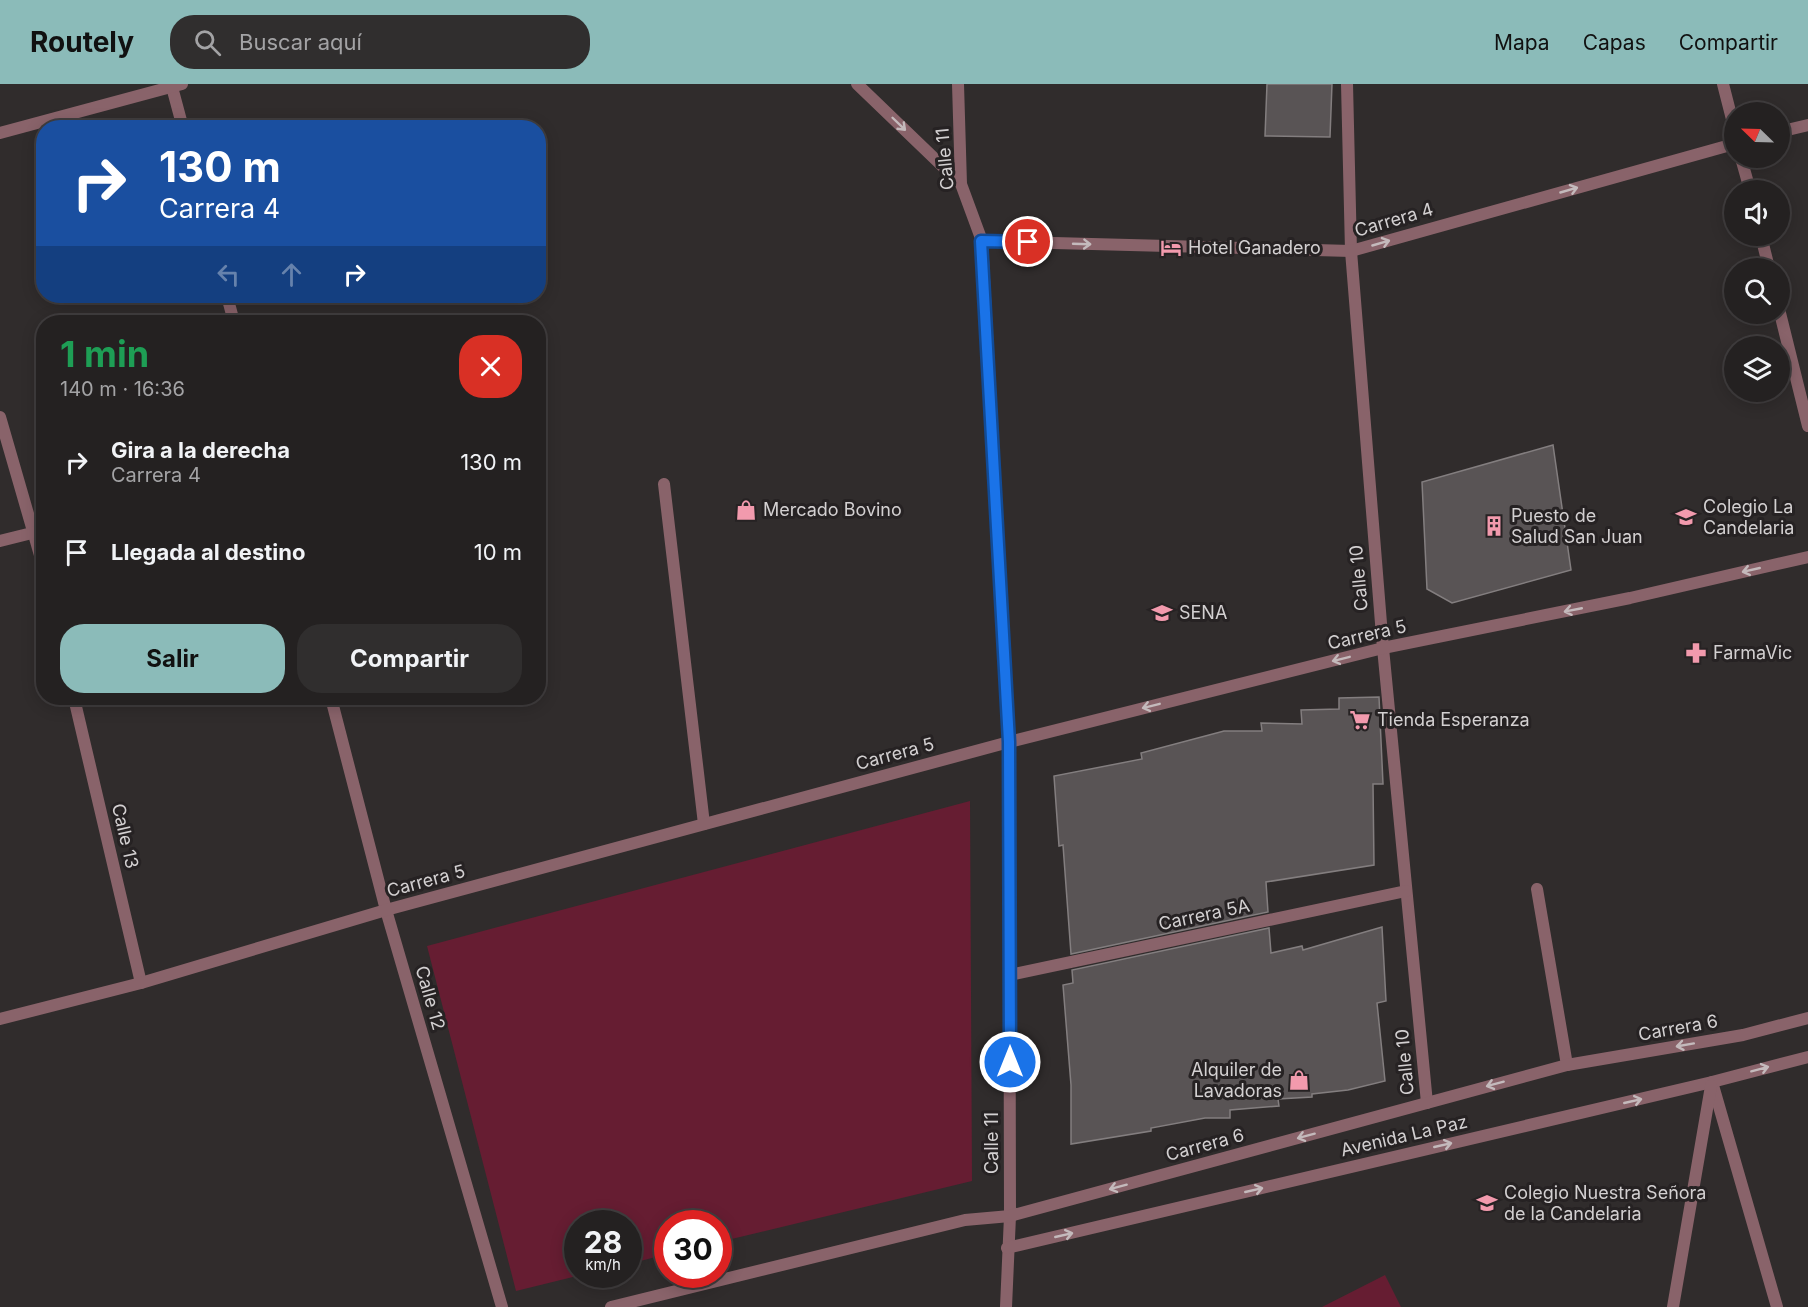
<!DOCTYPE html>
<html lang="es">
<meta charset="utf-8">
<style>
:root{--surface:#242121;--page:#302e2e;--text:#f1f3f6;--muted:#a3a3a5;--line:#413e3f;--accent:#8bbbb9}
body{margin:0;font-family:Inter,sans-serif;background:var(--page);color:var(--text);height:100vh;display:flex;flex-direction:column;font-size:22px;white-space:nowrap}
*{box-sizing:border-box;margin:0}
p{font-size:20px;color:var(--muted)}
.icon{flex:none;width:33px;height:33px;fill:none;stroke:currentColor;stroke-width:2;stroke-linecap:round;stroke-linejoin:round}
.map{position:relative;flex:1;overflow:hidden}
.details{position:absolute;left:36px;top:231px;width:510px;height:390px;display:flex;flex-direction:column;background:var(--surface);border-radius:24px;box-shadow:0 3px 15px #0003,0 0 0 2px var(--line)}
.details>*{flex:none}
.hud{position:absolute;left:36px;top:36px;width:510px;height:183px;border-radius:24px;box-shadow:0 3px 15px #0003,0 0 0 2px var(--line);background:#1a4fa0;color:#fff;overflow:hidden}
.needle{width:39px;rotate:293deg}
.controls{position:absolute;left:1724px;top:18px;display:grid;gap:12px}
.controls a{display:grid;place-items:center;width:66px;height:66px;border-radius:50%;background:var(--surface);box-shadow:0 3px 15px #0003,0 0 0 2px var(--line);font-size:30px}
.speed{position:absolute;left:564px;top:1126px;display:flex;gap:12px;font-size:30px;font-weight:700;text-align:center}
.speed>*{display:grid;place-content:center;width:78px;height:78px;border-radius:50%;background:var(--surface);box-shadow:0 3px 15px #0003,0 0 0 2px var(--line);line-height:1}
.speed small{font-size:15px;font-weight:400}
.speed .limit{border:9px solid #d22;background:#fff;color:#111}
.pin{position:absolute;display:grid;place-items:center;width:51px;height:51px;color:#fff;margin:-26px;border:3px solid #fff;border-radius:50%;box-shadow:0 2px 6px #0007}
.me{position:absolute;width:66px;margin:-33px;rotate:0deg;stroke-linejoin:round;filter:drop-shadow(0 0 4px #0008)}
.turn{display:flex;align-items:center;gap:21px;height:126px;padding:0 24px;font-size:27px}
.turn .icon{width:78px;height:78px;stroke-width:2.5}
.turn b{display:block;font-size:42px;line-height:51px}
.lanes{display:flex;align-items:center;height:57px;padding:0 24px;background:#0003;justify-content:center;gap:30px;direction:ltr}
.lanes .off{opacity:.35}
.round{display:grid;place-items:center;flex:none;width:63px;height:63px;border-radius:24px;background:var(--page)}
.headline{display:flex;align-items:center;justify-content:space-between;height:102px;padding:0 24px}
h1{font-size:36px;font-weight:700;line-height:45px;color:#1e9e55}
.action{display:flex;gap:12px;margin-top:auto;padding:12px 24px}
.action a{flex:1;height:69px;border-radius:24px;background:var(--accent);color:#111;font-size:24px;font-weight:700;line-height:69px;text-align:center}
.action a+a{background:var(--page);color:var(--text)}
ul{padding:0;list-style:none}
li{display:flex;align-items:center;gap:18px;height:90px;padding:0 24px}
li div{flex:1}
li b{display:block;font-size:22px}
li em{font-style:normal}
header{display:flex;align-items:center;gap:36px;box-sizing:border-box;height:84px;padding:0 30px;background:var(--accent);color:#111}
header strong{font-size:28px}
nav{display:flex;gap:33px;margin-inline-start:auto;font-size:21px}
.search{width:420px;height:54px;background:var(--page);display:flex;align-items:center;gap:15px;box-sizing:border-box;padding:0 21px;border-radius:24px;color:var(--muted);font-size:22px}
.map>svg:first-child{display:block}
.green{fill:#661d32}
.building{fill:#595455;stroke:#837e7f;stroke-width:1.5}
.lines{fill:none;stroke-linecap:round;stroke-linejoin:round}
.service{stroke:#89636a;stroke-width:12}
.minor{stroke:#89636a;stroke-width:12}
.oneway{stroke:#c4babc}
.route-casing{stroke:#114b97;stroke-width:15}
.route{stroke:#1a73e8;stroke-width:10}
.labels{text-anchor:middle;stroke-width:6;stroke-linejoin:round;paint-order:stroke}
.street-label{font-size:18px;fill:#d3d0d1;stroke:#262223}
.poi-label{font-size:18px;fill:#d3d0d1;stroke:#262223;text-anchor:start}
</style>
<header>
<strong>Routely</strong>
<div class="search"><svg class="icon" aria-label="search" viewBox="0 0 24 24"><circle cx="10" cy="10" r="6"/><path d="M15 15l6 6"/></svg>Buscar aquí</div>
<nav><a>Mapa</a><a>Capas</a><a>Compartir</a></nav>
</header>
<div class="map">
<svg width="1808" height="1223" viewBox="0 0 1808 1223">
<rect width="100%" height="100%" fill="#302c2c"/>
<g class="green">
<path d="M 970,717 L 972,1097 L 719,1158 L 718,1140 L 668,1140 L 667,1170 L 629,1180 L 628,1140 L 578,1140 L 578,1191 L 581,1191 L 516,1207 L 427,862 Z"/>
<path d="M 1385,1191 L 1401,1223 L 1322,1223 Z"/>
</g>
<g class="building">
<path d="M 1267,0 L 1332,0 L 1330,53 L 1265,52 Z"/>
<path d="M 1553,361 L 1571,486 L 1452,519 L 1427,505 L 1422,398 Z"/>
<path d="M 1379,613 L 1383,700 L 1373,700 L 1374,781 L 1266,798 L 1268,828 L 1071,870 L 1063,761 L 1059,762 L 1054,692 L 1142,675 L 1141,669 L 1224,647 L 1262,647 L 1261,639 L 1302,640 L 1301,626 L 1339,625 L 1339,614 Z"/>
<path d="M 1382,843 L 1386,917 L 1377,919 L 1385,997 L 1348,1006 L 1312,1010 L 1312,1013 L 1278,1015 L 1279,1022 L 1230,1026 L 1230,1034 L 1205,1034 L 1151,1044 L 1151,1047 L 1071,1060 L 1071,1001 L 1063,901 L 1073,899 L 1072,886 L 1269,844 L 1271,869 L 1302,862 L 1303,866 Z"/>
</g>
<g class="lines">
<g class="service">
<path d="M 664,400 L 704,740"/>
<path d="M 1537,805 L 1567,981"/>
</g>
<g class="minor">
<path d="M 857,0 L 961,100"/>
<path d="M 958,0 L 961,100 L 982,157 L 1009,658 L 1010,1132 L 1006,1223"/>
<path d="M 1347,0 L 1351,167 L 1383,564 L 1427,1019"/>
<path d="M 1723,0 L 1734,43"/>
<path d="M 172,3 L 183,44"/>
<path d="M 1779,48 L 1808,41"/>
<path d="M 0,49 L 182,0"/>
<path d="M 1741,74 L 1750,106"/>
<path d="M 1761,152 L 1769,184"/>
<path d="M 982,157 L 1351,167 L 1734,60"/>
<path d="M 227,212 L 234,238"/>
<path d="M 1779,225 L 1808,342"/>
<path d="M 0,333 L 44,485"/>
<path d="M 0,457 L 44,446"/>
<path d="M 74,614 L 141,899"/>
<path d="M 331,614 L 386,826 L 502,1223"/>
<path d="M 1010,891 L 1406,807"/>
<path d="M 0,935 L 141,899 L 386,826 L 1009,658 L 1383,564 L 1630,514 L 1808,473"/>
<path d="M 1712,998 L 1777,1223"/>
<path d="M 1007,1164 L 1712,998 L 1808,973"/>
<path d="M 611,1223 L 965,1136 L 1010,1132 L 1567,981 L 1743,951 L 1808,934"/>
<path d="M 1673,1223 L 1711,1002"/>
</g>
</g>
<defs><path id="oneway-shaft" d="M-6 0H5M1.5-3L5.5 0L1.5 3" fill="none" stroke-width="1.6" stroke-linecap="round" stroke-linejoin="round" transform="scale(1.5)"/></defs>
<g class="oneway">
<use href="#oneway-shaft" transform="translate(899 40) rotate(44)"/>
<use href="#oneway-shaft" transform="translate(1569 106) rotate(-16)"/>
<use href="#oneway-shaft" transform="translate(1381 159) rotate(-16)"/>
<use href="#oneway-shaft" transform="translate(1082 160) rotate(2)"/>
<use href="#oneway-shaft" transform="translate(1751 486) rotate(167)"/>
<use href="#oneway-shaft" transform="translate(1573 526) rotate(169)"/>
<use href="#oneway-shaft" transform="translate(1341 575) rotate(166)"/>
<use href="#oneway-shaft" transform="translate(1151 622) rotate(166)"/>
<use href="#oneway-shaft" transform="translate(1685 961) rotate(170)"/>
<use href="#oneway-shaft" transform="translate(1760 985) rotate(-15)"/>
<use href="#oneway-shaft" transform="translate(1495 1000) rotate(165)"/>
<use href="#oneway-shaft" transform="translate(1633 1017) rotate(-13)"/>
<use href="#oneway-shaft" transform="translate(1306 1052) rotate(165)"/>
<use href="#oneway-shaft" transform="translate(1443 1061) rotate(-13)"/>
<use href="#oneway-shaft" transform="translate(1118 1103) rotate(165)"/>
<use href="#oneway-shaft" transform="translate(1254 1106) rotate(-13)"/>
<use href="#oneway-shaft" transform="translate(1064 1151) rotate(-13)"/>
</g>
<g class="lines">
<g class="route-casing">
<path id="route" d="M 1010,978 L 1009,658 L 981,157 L 1028,158"/>
</g>
<use href="#route" class="route"/>
</g>
<defs>
<g id="hotel-bare" transform="scale(1.62)"><path d="M-6-4.5h1.5V1H6V5H4.5V3h-9V5H-6ZM-4 0a1.8 1.8 0 1 1 3.6 0ZM.5 0V-2.5h3Q6-2.5 6 0Z" fill="#f29aad" stroke="#262223" stroke-width="2.5" paint-order="stroke"/></g>
<g id="shop-bare" transform="scale(1.62)"><path d="M-5-2.5h2.3a2.7 3.5 0 0 1 5.4 0H5L5.5 6h-11ZM-1.5-2.5h3a1.5 2.3 0 0 0-3 0Z" fill="#f29aad" stroke="#262223" stroke-width="2.5" paint-order="stroke"/></g>
<g id="school-bare" transform="scale(1.62)"><path d="M0-5L7-2L0 1L-7-2ZM-4 1L0 2.5L4 1V4Q0 6-4 4Z" fill="#f29aad" stroke="#262223" stroke-width="2.5" paint-order="stroke"/></g>
<g id="building-bare" transform="scale(1.62)"><path d="M-4-6H4V6H1V3H-1V6H-4ZM-2.5-4.3h1.7v1.8h-1.7ZM.8-4.3h1.7v1.8H.8ZM-2.5-1h1.7V.8h-1.7ZM.8-1h1.7V.8H.8Z" fill="#f29aad" stroke="#262223" stroke-width="2.5" paint-order="stroke"/></g>
<g id="university-bare" transform="scale(1.62)"><path d="M0-5L7-2L0 1L-7-2ZM-4 1L0 2.5L4 1V4Q0 6-4 4Z" fill="#f29aad" stroke="#262223" stroke-width="2.5" paint-order="stroke"/></g>
<g id="pharmacy-bare" transform="scale(1.62)"><path d="M-2-6h4v4h4v4h-4v4h-4v-4h-4v-4h4Z" fill="#f29aad" stroke="#262223" stroke-width="2.5" paint-order="stroke"/></g>
<g id="supermarket-bare" transform="scale(1.62)"><path d="M-6-5.5h2.5l.6 2H6L4.5 2H-2.5L-4.4-4H-6ZM-1.5 3.2a1.3 1.3 0 1 0 .1 0ZM3 3.2a1.3 1.3 0 1 0 .1 0Z" fill="#f29aad" stroke="#262223" stroke-width="2.5" paint-order="stroke"/></g>
</defs>
<g fill-rule="evenodd">
<use href="#hotel-bare" x="1171" y="164"/>
<use href="#shop-bare" x="746" y="426"/>
<use href="#school-bare" x="1686" y="433"/>
<use href="#building-bare" x="1494" y="442"/>
<use href="#university-bare" x="1162" y="529"/>
<use href="#pharmacy-bare" x="1696" y="569"/>
<use href="#supermarket-bare" x="1360" y="636"/>
<use href="#shop-bare" x="1299" y="996"/>
<use href="#school-bare" x="1487" y="1119"/>
</g>
<g class="labels">
<g class="street-label">
<text transform="translate(945 75) rotate(-95)" y="6">Calle 11</text>
<text transform="translate(1394 136) rotate(-16)" y="6">Carrera 4</text>
<text transform="translate(1359 494) rotate(-95)" y="6">Calle 10</text>
<text transform="translate(1367 551) rotate(-13)" y="6">Carrera 5</text>
<text transform="translate(895 670) rotate(-15)" y="6">Carrera 5</text>
<text transform="translate(125 752) rotate(77)" y="6">Calle 13</text>
<text transform="translate(426 797) rotate(-15)" y="6">Carrera 5</text>
<text transform="translate(1204 831) rotate(-12)" y="6">Carrera 5A</text>
<text transform="translate(430 914) rotate(74)" y="6">Calle 12</text>
<text transform="translate(1678 944) rotate(-10)" y="6">Carrera 6</text>
<text transform="translate(1405 978) rotate(-95)" y="6">Calle 10</text>
<text transform="translate(1404 1052) rotate(-13)" y="6">Avenida La Paz</text>
<text transform="translate(992 1059) rotate(-90)" y="6">Calle 11</text>
<text transform="translate(1205 1061) rotate(-15)" y="6">Carrera 6</text>
</g>
<g class="poi-label">
<text x="1188" y="170">Hotel Ganadero</text>
<text x="1703" y="429">Colegio La<tspan x="1703" dy="21">Candelaria</tspan></text>
<text x="763" y="432">Mercado Bovino</text>
<text x="1511" y="438">Puesto de<tspan x="1511" dy="21">Salud San Juan</tspan></text>
<text x="1179" y="535">SENA</text>
<text x="1713" y="575">FarmaVic</text>
<text x="1377" y="642">Tienda Esperanza</text>
<text x="1282" y="992" text-anchor="end">Alquiler de<tspan x="1282" dy="21">Lavadoras</tspan></text>
<text x="1504" y="1115">Colegio Nuestra Señora<tspan x="1504" dy="21">de la Candelaria</tspan></text>
</g>
</g>
</svg>
<div class="controls">
<a><svg class="needle" viewBox="-14 -14 28 28"><path d="M0-13l5 13h-10z" fill="#e53935"/><path d="M0 13l5-13h-10z" fill="#a3a3a5"/></svg></a>
<a><svg class="icon" aria-label="sound" viewBox="0 0 24 24"><path d="M4 9h4l5-4v14l-5-4H4zM17 9q2 3 0 6"/></svg></a>
<a><svg class="icon" aria-label="search" viewBox="0 0 24 24"><circle cx="10" cy="10" r="6"/><path d="M15 15l6 6"/></svg></a>
<a><svg class="icon" aria-label="layers" viewBox="0 0 24 24"><path d="M12 4l9 5-9 5-9-5zM3 14l9 5 9-5"/></svg></a>
</div>
<div class="speed"><div>28<small>km/h</small></div><div class="limit">30</div></div>
<div class="pin" style="left:1028px;top:158px;background:#d93025"><svg class="icon" aria-label="arrive" viewBox="0 0 24 24"><path d="M6 21V4h12l-3 4 3 4H6"/></svg></div>
<svg class="me" style="left:1010px;top:978px" viewBox="-20 -20 40 40"><circle r="17" fill="#1a73e8" stroke="#fff" stroke-width="3"/><path d="M0-11L8 9 0 5-8 9z" fill="#fff"/></svg>
<div class="hud">
<div class="turn"><svg class="icon" aria-label="right" viewBox="0 0 24 24"><path d="M7 20v-9h11M14 6l5 5-5 5"/></svg><div><b>130 m</b>Carrera 4</div></div>
<div class="lanes"><svg class="icon off" aria-label="left" viewBox="0 0 24 24"><path d="M17 20v-9H6M10 6l-5 5 5 5"/></svg><svg class="icon off" aria-label="ahead" viewBox="0 0 24 24"><path d="M12 20V5M6 11l6-6 6 6"/></svg><svg class="icon" aria-label="right" viewBox="0 0 24 24"><path d="M7 20v-9h11M14 6l5 5-5 5"/></svg></div>
</div>
<section class="details">
<div class="headline"><div><h1>1 min</h1><p>140 m · 16:36</p></div><a class="round" style="background:#d93025;color:#fff"><svg class="icon" aria-label="close" viewBox="0 0 24 24"><path d="M6 6l12 12M18 6L6 18"/></svg></a></div>
<ul>
<li><svg class="icon" aria-label="right" viewBox="0 0 24 24"><path d="M7 20v-9h11M14 6l5 5-5 5"/></svg><div><b>Gira a la derecha</b><p>Carrera 4</p></div><em>130 m</em></li>
<li><svg class="icon" aria-label="arrive" viewBox="0 0 24 24"><path d="M6 21V4h12l-3 4 3 4H6"/></svg><div><b>Llegada al destino</b></div><em>10 m</em></li>
</ul>
<div class="action"><a>Salir</a><a>Compartir</a></div>
</section>
</div>
